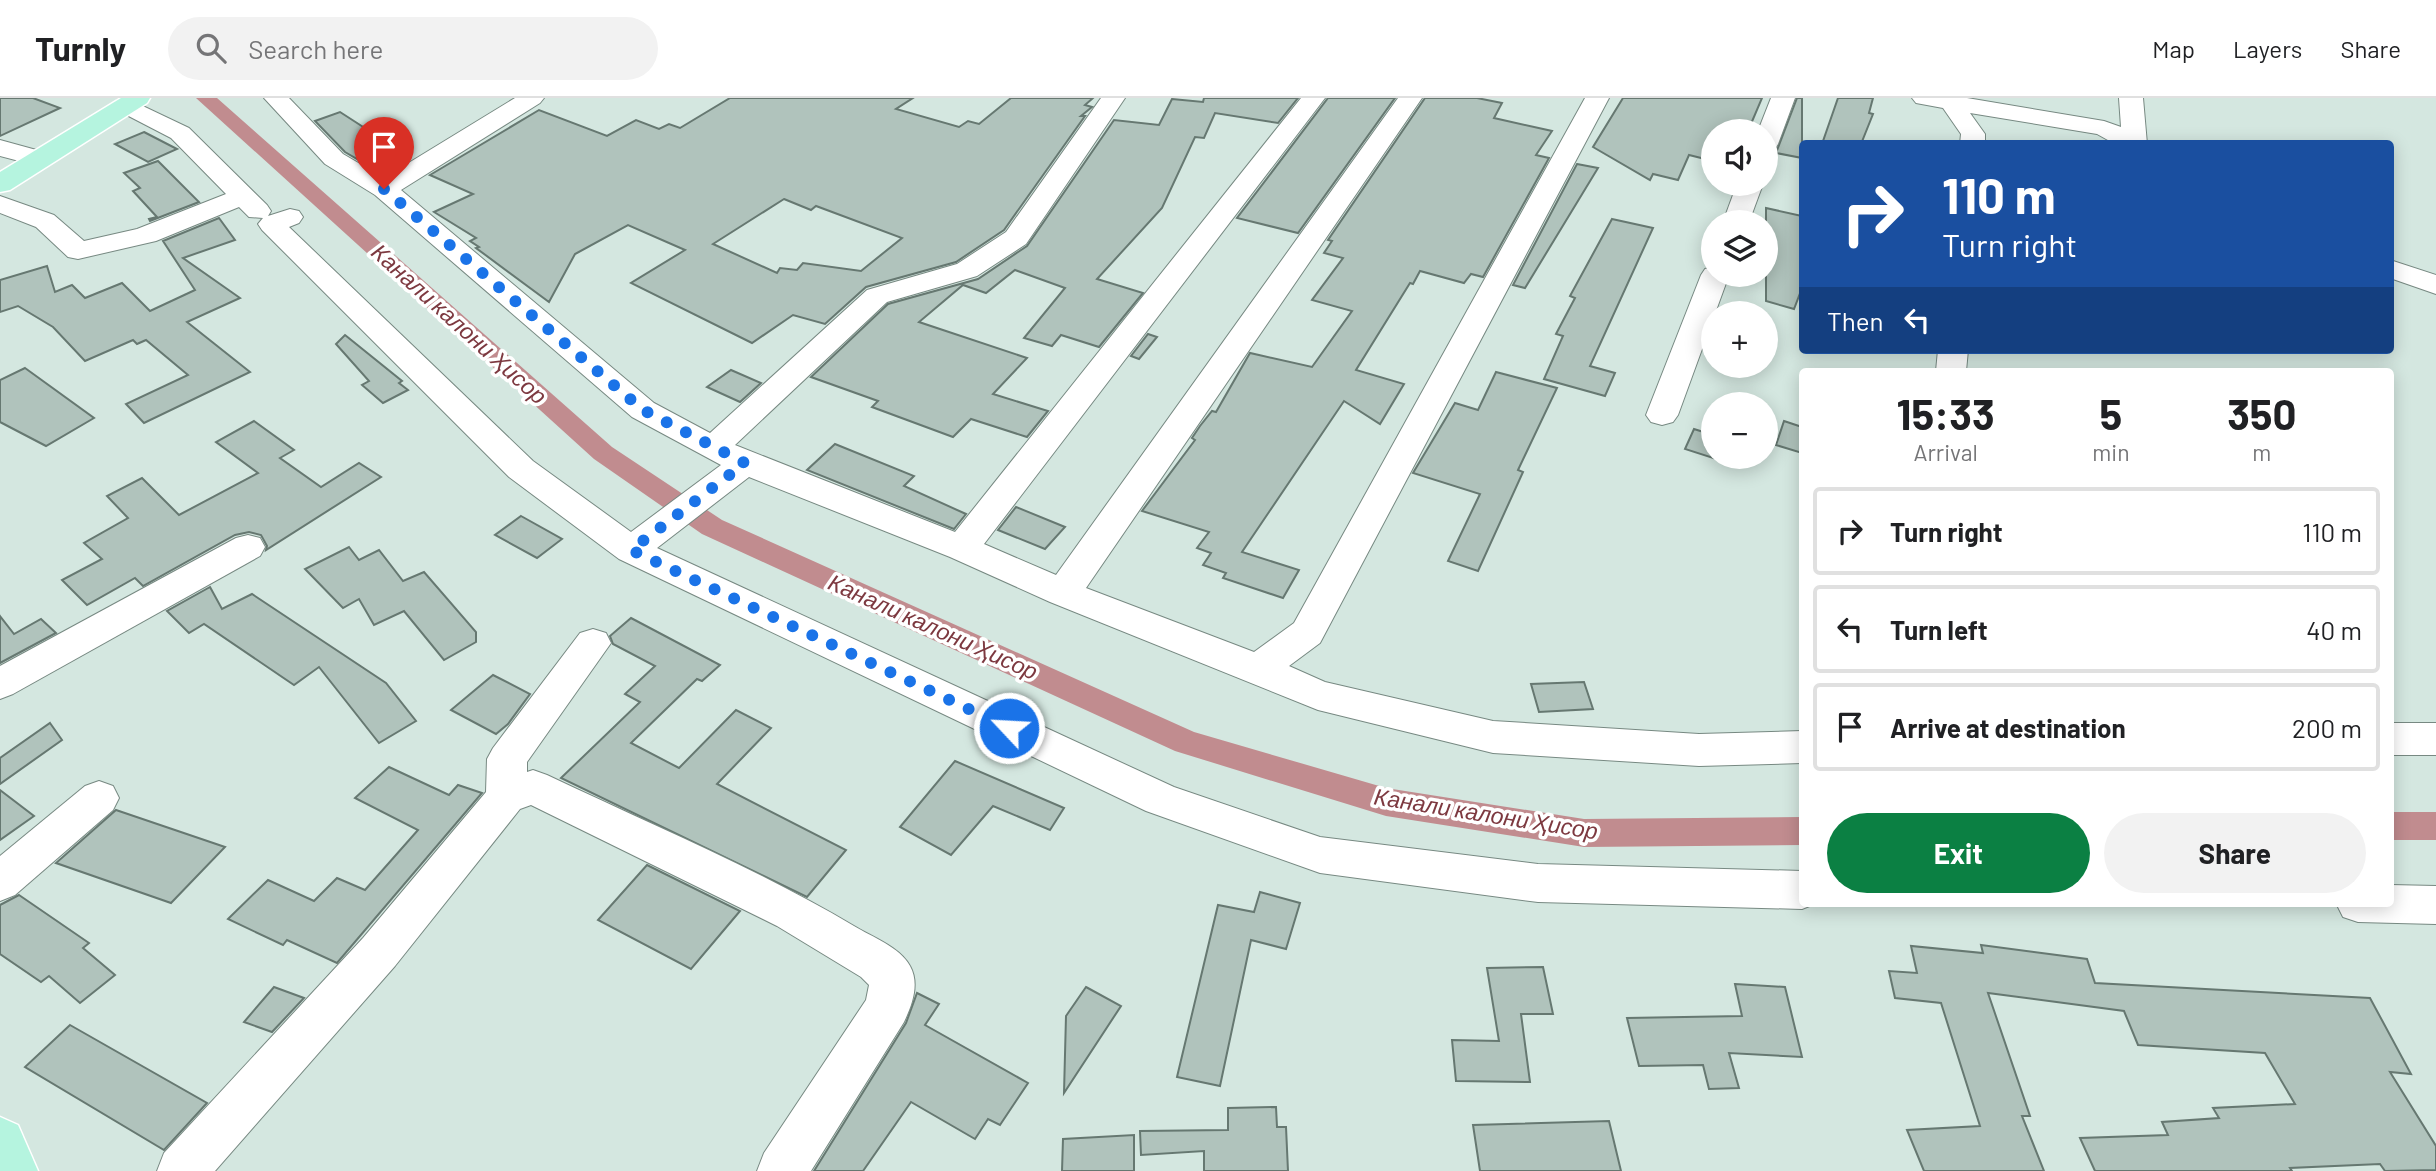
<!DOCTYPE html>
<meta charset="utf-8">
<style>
:root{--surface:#fff;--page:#f2f2f2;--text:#202124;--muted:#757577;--line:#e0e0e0;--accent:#0b8043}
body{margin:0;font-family:Barlow,sans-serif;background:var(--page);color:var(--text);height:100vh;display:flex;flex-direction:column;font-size:26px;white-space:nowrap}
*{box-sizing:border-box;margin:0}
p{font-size:23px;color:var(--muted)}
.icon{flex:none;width:38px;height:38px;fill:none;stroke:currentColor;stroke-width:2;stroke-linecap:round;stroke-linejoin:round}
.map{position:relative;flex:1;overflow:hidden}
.sheet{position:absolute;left:1799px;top:270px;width:595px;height:539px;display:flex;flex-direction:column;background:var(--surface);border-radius:7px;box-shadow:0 4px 18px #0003}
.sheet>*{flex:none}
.top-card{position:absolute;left:1799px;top:42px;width:595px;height:214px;border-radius:7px;box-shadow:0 4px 18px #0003;background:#1a4fa0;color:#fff;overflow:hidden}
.fabs{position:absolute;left:1701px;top:21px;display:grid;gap:14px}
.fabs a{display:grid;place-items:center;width:77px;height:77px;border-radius:50%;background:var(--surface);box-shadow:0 4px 18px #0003;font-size:35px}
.pin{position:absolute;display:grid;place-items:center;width:60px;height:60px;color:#fff;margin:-72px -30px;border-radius:50% 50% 50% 0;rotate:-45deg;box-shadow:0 0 7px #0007}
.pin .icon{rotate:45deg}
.me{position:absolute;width:77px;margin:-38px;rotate:295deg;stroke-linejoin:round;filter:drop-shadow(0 0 5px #0008)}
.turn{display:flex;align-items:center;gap:24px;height:147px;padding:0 28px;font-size:32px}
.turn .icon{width:91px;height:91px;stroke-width:2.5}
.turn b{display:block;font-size:49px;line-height:60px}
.then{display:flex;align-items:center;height:66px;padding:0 28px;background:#0003;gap:14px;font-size:26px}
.eta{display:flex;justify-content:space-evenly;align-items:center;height:119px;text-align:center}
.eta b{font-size:42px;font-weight:700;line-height:49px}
.primary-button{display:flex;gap:14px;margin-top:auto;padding:14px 28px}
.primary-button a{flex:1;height:80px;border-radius:42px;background:var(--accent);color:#fff;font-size:28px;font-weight:700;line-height:80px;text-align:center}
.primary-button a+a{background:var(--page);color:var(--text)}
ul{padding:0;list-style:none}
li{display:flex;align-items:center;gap:21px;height:88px;margin:0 14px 10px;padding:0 14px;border:4px solid var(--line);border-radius:7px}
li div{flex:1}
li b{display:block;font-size:26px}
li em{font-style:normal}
header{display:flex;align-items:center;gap:42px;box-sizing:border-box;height:98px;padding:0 35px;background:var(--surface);border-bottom:2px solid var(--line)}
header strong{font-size:33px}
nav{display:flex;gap:38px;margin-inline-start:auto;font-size:24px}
.search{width:490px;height:63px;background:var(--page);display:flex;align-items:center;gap:18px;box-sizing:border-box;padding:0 24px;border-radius:38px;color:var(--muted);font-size:26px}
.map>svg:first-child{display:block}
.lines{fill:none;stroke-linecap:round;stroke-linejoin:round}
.canal{fill:#c18c8f;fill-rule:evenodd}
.building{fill:#b0c3bc;stroke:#667871;stroke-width:2;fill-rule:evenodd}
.minor-casing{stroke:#778982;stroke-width:2}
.major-casing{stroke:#fff;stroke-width:3}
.minor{fill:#fff;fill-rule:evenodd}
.major{fill:#b5f4df;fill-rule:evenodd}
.route{stroke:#1a73e8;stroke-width:12;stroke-dasharray:0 21.6}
.labels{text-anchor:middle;stroke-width:7;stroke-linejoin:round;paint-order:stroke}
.water-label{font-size:23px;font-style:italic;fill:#7d3940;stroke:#fff}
</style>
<header>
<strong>Turnly</strong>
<div class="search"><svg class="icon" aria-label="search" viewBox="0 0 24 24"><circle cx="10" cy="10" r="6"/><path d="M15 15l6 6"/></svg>Search here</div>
<nav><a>Map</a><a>Layers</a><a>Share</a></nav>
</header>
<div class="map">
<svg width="2436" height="1073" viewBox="0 0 2436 1073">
<rect width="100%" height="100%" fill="#d4e7e0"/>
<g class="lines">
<g class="canal">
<path d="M 196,0 L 217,0 L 612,349 L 722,422 L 1194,634 L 1386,690 L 1584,721 L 1802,719 L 1802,747 L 1584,749 L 1386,718 L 1175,653 L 702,436 L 594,361 Z"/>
<rect x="2390" y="714" width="46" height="28"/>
</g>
</g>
<g class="building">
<path d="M 0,0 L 33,0 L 60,10 L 0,38 Z"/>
<path d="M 730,0 L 913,0 L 896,11 L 959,29 L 968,23 L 979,26 L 1011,0 L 1093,0 L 1085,7 L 1092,9 L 1081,18 L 1085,18 L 1004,132 L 956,164 L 866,189 L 825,226 L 793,217 L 752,245 L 631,185 L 685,152 L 628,127 L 575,156 L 549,204 L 476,150 L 479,149 L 470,143 L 476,140 L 434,114 L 473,96 L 430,77 L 539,12 L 607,38 L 636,22 L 659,31 L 669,26 L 680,30 ZM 784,101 L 811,112 L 816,108 L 902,140 L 861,173 L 803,165 L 797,172 L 780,170 L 777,175 L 713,146 Z"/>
<path d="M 1204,0 L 1298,0 L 1278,25 L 1215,15 L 1204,40 L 1195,39 L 1162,110 L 1097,181 L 1143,195 L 1099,249 L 1061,237 L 1052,248 L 1024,240 L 1065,190 L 1015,172 L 986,195 L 963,187 L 919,224 L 1027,260 L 993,296 L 1048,313 L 1027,339 L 971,321 L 953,339 L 872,309 L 878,303 L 811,279 L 888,206 L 978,181 L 1027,148 L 1114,22 L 1159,27 L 1172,1 L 1203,4 Z"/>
<path d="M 1328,0 L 1395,0 L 1298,135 L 1237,120 Z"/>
<path d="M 1425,0 L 1477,0 L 1502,5 L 1494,20 L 1552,33 L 1536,57 L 1549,60 L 1483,179 L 1471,176 L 1464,185 L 1420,173 L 1413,186 L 1410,185 L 1356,272 L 1404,286 L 1380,326 L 1344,303 L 1242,454 L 1299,472 L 1283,500 L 1223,480 L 1226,475 L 1203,467 L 1211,455 L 1197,450 L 1209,434 L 1142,413 L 1195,342 L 1192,340 L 1200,328 L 1212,313 L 1216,314 L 1250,255 L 1312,269 L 1352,213 L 1312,202 L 1343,160 L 1324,155 L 1332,143 L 1328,142 Z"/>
<path d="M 1623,0 L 1762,0 L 1748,33 L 1713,33 L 1713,63 L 1689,57 L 1678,82 L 1653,76 L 1650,82 L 1593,49 Z"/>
<path d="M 1797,0 L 1802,0 L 1802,60 L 1776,55 Z"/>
<path d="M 1838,0 L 1873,0 L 1869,15 L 1873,16 L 1861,46 L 1822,46 Z"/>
<path d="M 340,14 L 391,47 L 364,65 L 345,54 L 315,23 Z"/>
<path d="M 144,34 L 177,51 L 148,64 L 115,46 Z"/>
<path d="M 158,63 L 199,104 L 150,123 L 149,121 L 157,119 L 133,93 L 140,90 L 124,75 Z"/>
<path d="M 1577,66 L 1598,70 L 1525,190 L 1513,187 Z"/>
<path d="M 1766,110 L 1802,118 L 1802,190 L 1794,211 L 1766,203 Z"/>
<path d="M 219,120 L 235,142 L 183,160 L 240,200 L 187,224 L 250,274 L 144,325 L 126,306 L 188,277 L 146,242 L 137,246 L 133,242 L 85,263 L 53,229 L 18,208 L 0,214 L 0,182 L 47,168 L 55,194 L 72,187 L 85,200 L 122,185 L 150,213 L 195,192 L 163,143 Z"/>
<path d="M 1612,121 L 1653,130 L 1590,268 L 1615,275 L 1605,298 L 1544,281 L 1563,238 L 1556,236 L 1575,200 L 1570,198 Z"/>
<path d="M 1148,236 L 1157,239 L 1139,261 L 1131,258 Z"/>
<path d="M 345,237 L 402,283 L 399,285 L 408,292 L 383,305 L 362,287 L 369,283 L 336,246 Z"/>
<path d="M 25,270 L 94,320 L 46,348 L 0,324 L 0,282 Z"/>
<path d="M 731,272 L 761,285 L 740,304 L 707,289 Z"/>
<path d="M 1496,274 L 1557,290 L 1518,372 L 1523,374 L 1478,473 L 1448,463 L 1480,396 L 1413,375 L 1455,305 L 1478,312 Z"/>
<path d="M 254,323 L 294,352 L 280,360 L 321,389 L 359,365 L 381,379 L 266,452 L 267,448 L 261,437 L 249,434 L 235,437 L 143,488 L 135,480 L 87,507 L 62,482 L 102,461 L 84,445 L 128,420 L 107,398 L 142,380 L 179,417 L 258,375 L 216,344 Z"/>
<path d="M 1784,323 L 1802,329 L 1802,355 L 1776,347 Z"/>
<path d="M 1694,331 L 1713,337 L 1713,360 L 1685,351 Z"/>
<path d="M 835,346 L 914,378 L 904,388 L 966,416 L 954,431 L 807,372 Z"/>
<path d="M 1016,409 L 1065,429 L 1045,451 L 998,432 Z"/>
<path d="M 521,418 L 562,441 L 537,460 L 495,437 Z"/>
<path d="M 349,449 L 359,462 L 379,452 L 403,483 L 424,474 L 476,534 L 476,544 L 444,562 L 404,513 L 374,527 L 359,501 L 343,510 L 305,471 Z"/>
<path d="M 210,489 L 222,511 L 252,496 L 386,585 L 416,623 L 379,645 L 319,569 L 294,587 L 204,526 L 189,535 L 167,513 Z"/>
<path d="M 0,518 L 14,536 L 41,521 L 56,535 L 0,565 Z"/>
<path d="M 631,520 L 720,567 L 702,583 L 697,581 L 631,645 L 679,670 L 736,612 L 771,630 L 717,686 L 846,752 L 807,799 L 561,680 L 640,604 L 625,596 L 655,568 L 613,546 L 610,538 Z"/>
<path d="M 493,577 L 530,596 L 508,626 L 496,636 L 451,612 Z"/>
<path d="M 1584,584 L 1593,611 L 1539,614 L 1531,586 Z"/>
<path d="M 50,625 L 62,642 L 0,686 L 0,660 Z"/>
<path d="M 955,663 L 1064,710 L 1050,732 L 993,708 L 951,757 L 900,729 Z"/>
<path d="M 389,669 L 449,697 L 458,687 L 482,695 L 337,865 L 287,842 L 283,847 L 228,821 L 268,782 L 314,803 L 337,780 L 365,792 L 418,732 L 355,700 Z"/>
<path d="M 0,692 L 34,718 L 0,742 Z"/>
<path d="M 116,712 L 225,749 L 171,805 L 56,765 Z"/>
<path d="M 647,767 L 740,813 L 691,871 L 598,822 Z"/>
<path d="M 1260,794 L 1300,805 L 1286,851 L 1251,842 L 1220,988 L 1177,979 L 1218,807 L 1254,814 Z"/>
<path d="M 19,797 L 89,845 L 83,850 L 115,877 L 80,905 L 49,878 L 41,884 L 0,856 L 0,807 Z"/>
<path d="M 1981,847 L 2087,861 L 2095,885 L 2370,900 L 2411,976 L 2390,974 L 2436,1048 L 2436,1072 L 2385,1073 L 2380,1066 L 2290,1070 L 2292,1073 L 2095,1073 L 2080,1040 L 2168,1037 L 2162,1024 L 2219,1020 L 2213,1010 L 2295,1006 L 2265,955 L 2138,947 L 2124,913 L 1988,895 L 2030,1018 L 2022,1018 L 2044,1073 L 1924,1073 L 1907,1032 L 1980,1028 L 1941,905 L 1895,900 L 1889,873 L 1917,875 L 1911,848 L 1983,855 Z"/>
<path d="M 1543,869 L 1553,916 L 1521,916 L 1530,984 L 1456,983 L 1452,942 L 1499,943 L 1487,870 Z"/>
<path d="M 1735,886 L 1785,889 L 1802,959 L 1729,955 L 1739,990 L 1709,991 L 1703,967 L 1639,968 L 1627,920 L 1742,918 Z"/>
<path d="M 274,889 L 304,900 L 272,934 L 244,924 Z"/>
<path d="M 1086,889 L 1121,908 L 1064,995 L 1066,918 Z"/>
<path d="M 917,895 L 939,906 L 925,927 L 1028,985 L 1000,1027 L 988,1021 L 975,1041 L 911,1004 L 863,1073 L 814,1073 L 906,925 Z"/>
<path d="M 70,927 L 207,1005 L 164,1052 L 25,969 Z"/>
<path d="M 1276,1009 L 1277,1029 L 1286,1029 L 1288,1073 L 1204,1073 L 1204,1053 L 1141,1057 L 1140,1033 L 1228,1032 L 1228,1010 Z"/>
<path d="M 1609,1023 L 1621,1073 L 1480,1073 L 1473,1027 Z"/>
<path d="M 1134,1037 L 1134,1073 L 1062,1073 L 1063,1041 Z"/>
</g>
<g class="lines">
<g class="minor-casing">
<g id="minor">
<path d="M 126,0 L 189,30 L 267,107 L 271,113 L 268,118 L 290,111 L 299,113 L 303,119 L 299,125 L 289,129 L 533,363 L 631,434 L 721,367 L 632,319 L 375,97 L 325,66 L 264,0 L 289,0 L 343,56 L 384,80 L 515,0 L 544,0 L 540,5 L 401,92 L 654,305 L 710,335 L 867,192 L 957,166 L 1006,134 L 1101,0 L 1125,0 L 1026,146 L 977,178 L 887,204 L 735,347 L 955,434 L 1301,0 L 1325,0 L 984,446 L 1056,477 L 1398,0 L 1422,0 L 1086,490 L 1254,554 L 1294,525 L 1585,0 L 1609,0 L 1320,545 L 1289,568 L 1325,584 L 1493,623 L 1699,636 L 1802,633 L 1802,665 L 1699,668 L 1493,655 L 1318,612 L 1050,504 L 950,459 L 749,379 L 657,450 L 1174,689 L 1320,739 L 1538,766 L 1802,773 L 1802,805 L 1817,805 L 1802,811 L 1538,804 L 1320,775 L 1146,713 L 619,461 L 509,379 L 262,132 L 258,126 L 263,120 L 249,119 L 239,109 L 156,143 L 78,161 L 68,159 L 36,129 L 0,115 L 0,98 L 54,117 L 84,143 L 137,131 L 226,96 L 171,40 L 117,12 L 113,7 L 117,2 Z"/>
<path d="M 1771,0 L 1795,0 L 1778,46 L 1775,51 L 1766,53 L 1766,33 L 1758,33 Z"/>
<path d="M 1912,0 L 1967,0 L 2104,23 L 2121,29 L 2119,0 L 2143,0 L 2147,46 L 2115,46 L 2097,36 L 1970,15 L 1985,36 L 1985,46 L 1960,46 L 1961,36 L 1943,10 L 1916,5 Z"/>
<path d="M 0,42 L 51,56 L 55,61 L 51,66 L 42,69 L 0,58 Z"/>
<path d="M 1737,86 L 1763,86 L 1749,124 L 1723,124 Z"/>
<path d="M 2390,162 L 2436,177 L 2436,196 L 2390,180 Z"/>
<path d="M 1713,169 L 1713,177 L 1729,177 L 1678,317 L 1673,324 L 1662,327 L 1651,324 L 1646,317 L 1701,177 L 1705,171 Z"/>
<path d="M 1938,252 L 1968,252 L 1966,273 L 1936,273 Z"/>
<path d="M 248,437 L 260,440 L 265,449 L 260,458 L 13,596 L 0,601 L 0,568 L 236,440 Z"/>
<path d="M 593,531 L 606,535 L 611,545 L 527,664 L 527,674 L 533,672 L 547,677 C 650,726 756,770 854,828 C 872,839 900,849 910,868 C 920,886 912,907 904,924 L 811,1073 L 757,1073 L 764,1055 L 866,902 L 869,887 L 861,879 L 777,828 L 531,707 L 520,711 L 395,868 L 215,1073 L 157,1073 L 164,1055 L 363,840 L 486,694 L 487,661 L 493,650 L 580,535 Z"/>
<rect x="2390" y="625" width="46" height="32"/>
<path d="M 99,683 L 113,688 L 119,700 L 113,712 L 15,797 L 0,803 L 0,758 L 85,688 Z"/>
<path d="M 2390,787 L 2436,788 L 2436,826 L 2358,824 L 2343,819 L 2336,805 L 2390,805 Z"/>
</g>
</g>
<g class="major-casing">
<g id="major">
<path d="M 121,0 L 150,0 L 147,5 L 10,92 L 0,94 L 0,74 Z"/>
<path d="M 0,1019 L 18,1027 L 38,1073 L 0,1073 Z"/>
</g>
</g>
<use href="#minor" class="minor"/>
<use href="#major" class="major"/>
</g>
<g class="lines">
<path class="route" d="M 384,91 L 643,312 L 745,365 L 631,452 L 1009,630"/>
</g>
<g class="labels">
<g class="water-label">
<text transform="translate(459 226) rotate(42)" y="8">Канали калони Ҳисор</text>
<text transform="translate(933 529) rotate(24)" y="8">Канали калони Ҳисор</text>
<text transform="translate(1486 716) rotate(9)" y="8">Канали калони Ҳисор</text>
</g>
</g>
</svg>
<div class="fabs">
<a><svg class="icon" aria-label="sound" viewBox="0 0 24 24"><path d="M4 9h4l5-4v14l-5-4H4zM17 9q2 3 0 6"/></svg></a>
<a><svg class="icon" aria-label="layers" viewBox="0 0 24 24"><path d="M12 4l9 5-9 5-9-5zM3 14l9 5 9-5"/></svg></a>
<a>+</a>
<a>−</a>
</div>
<div class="pin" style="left:384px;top:91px;background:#d93025"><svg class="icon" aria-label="arrive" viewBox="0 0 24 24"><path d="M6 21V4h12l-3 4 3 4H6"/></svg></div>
<svg class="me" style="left:1009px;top:630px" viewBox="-20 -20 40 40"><circle r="17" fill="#1a73e8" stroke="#fff" stroke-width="3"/><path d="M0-11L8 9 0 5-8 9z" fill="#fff"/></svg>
<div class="top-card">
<div class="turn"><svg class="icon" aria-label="right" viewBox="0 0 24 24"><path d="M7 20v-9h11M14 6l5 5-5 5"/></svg><div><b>110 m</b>Turn right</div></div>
<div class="then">Then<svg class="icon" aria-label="left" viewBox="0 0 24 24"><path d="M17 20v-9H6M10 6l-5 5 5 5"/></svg></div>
</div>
<section class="sheet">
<div class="eta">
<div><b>15:33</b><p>Arrival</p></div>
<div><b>5</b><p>min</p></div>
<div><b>350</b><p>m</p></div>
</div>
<ul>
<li><svg class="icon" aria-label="right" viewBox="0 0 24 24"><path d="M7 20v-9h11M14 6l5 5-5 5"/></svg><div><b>Turn right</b></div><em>110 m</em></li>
<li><svg class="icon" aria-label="left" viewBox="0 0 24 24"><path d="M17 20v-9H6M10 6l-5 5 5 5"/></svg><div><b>Turn left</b></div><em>40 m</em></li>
<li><svg class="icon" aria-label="arrive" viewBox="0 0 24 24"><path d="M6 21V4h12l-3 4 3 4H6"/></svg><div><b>Arrive at destination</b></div><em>200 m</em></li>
</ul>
<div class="primary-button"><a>Exit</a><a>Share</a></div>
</section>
</div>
